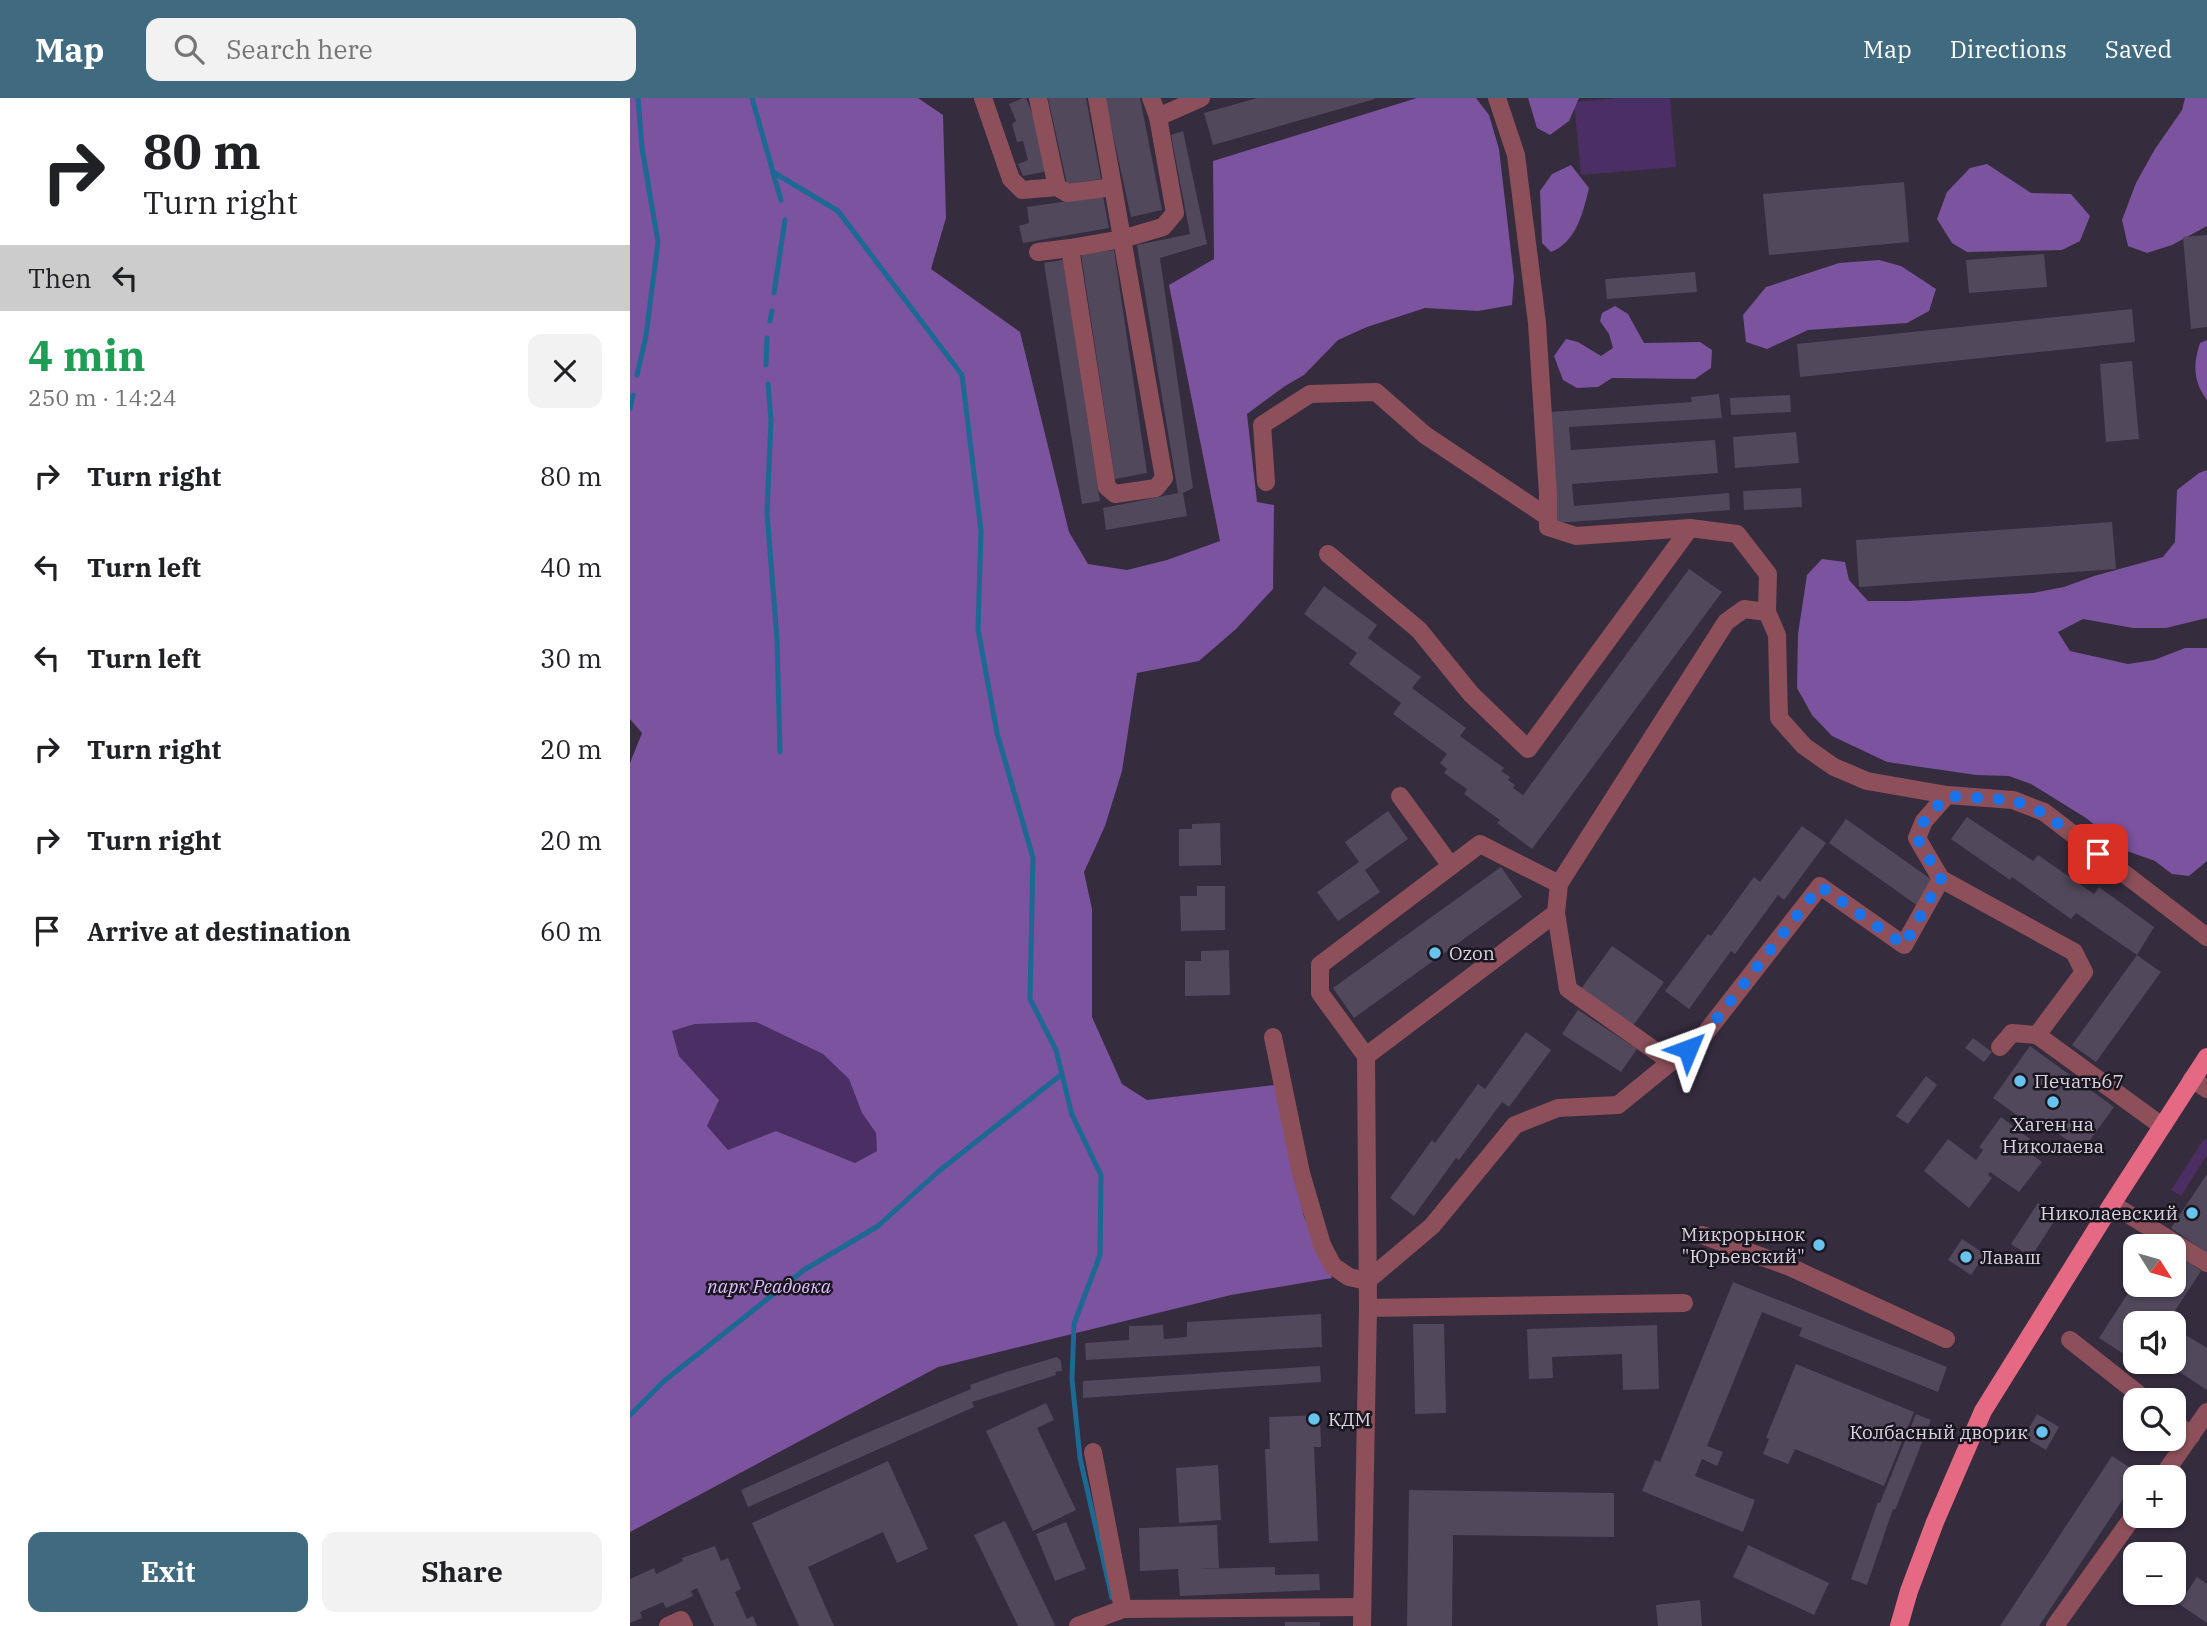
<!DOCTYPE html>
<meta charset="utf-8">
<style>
:root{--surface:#fff;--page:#f2f2f2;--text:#202124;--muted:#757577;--accent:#406a7f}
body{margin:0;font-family:"IBM Plex Serif",serif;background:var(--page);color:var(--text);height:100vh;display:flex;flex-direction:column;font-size:26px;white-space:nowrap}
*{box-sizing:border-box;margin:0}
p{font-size:23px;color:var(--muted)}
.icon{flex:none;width:38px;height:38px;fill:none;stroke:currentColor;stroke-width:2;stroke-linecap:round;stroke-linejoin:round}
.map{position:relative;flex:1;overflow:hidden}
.details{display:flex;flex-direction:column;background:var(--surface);width:630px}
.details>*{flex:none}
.banner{background:#fff;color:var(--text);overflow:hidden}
.needle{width:46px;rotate:127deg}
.tools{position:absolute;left:1493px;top:1136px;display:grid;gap:14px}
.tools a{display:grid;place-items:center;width:63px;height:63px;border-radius:14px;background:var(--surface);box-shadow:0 2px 5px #0004;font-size:35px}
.pin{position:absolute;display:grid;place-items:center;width:60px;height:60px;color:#fff;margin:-30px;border-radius:14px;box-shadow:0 4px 10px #0006}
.me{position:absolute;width:77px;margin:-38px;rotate:46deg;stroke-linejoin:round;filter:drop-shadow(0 0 5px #0008)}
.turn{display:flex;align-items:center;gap:24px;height:147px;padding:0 28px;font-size:32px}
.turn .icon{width:91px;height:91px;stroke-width:2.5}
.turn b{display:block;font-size:49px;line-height:60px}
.then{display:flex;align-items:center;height:66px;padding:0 28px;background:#0003;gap:14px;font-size:26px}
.round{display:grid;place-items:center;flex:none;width:74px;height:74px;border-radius:14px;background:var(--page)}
.headline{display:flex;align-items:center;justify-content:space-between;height:119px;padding:0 28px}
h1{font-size:42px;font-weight:800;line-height:52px;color:#1e9e55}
.button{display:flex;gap:14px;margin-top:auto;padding:14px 28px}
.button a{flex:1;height:80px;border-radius:14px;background:var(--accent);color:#fff;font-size:28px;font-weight:800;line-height:80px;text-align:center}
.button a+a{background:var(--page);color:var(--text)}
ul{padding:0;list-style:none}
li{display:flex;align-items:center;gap:21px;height:91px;padding:0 28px}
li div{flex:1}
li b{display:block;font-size:26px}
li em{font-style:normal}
header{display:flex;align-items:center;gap:42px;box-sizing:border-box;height:98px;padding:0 35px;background:var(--accent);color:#fff}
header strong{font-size:33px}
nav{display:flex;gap:38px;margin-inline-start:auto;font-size:24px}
.search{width:490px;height:63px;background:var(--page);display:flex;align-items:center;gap:18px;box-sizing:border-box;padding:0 24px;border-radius:14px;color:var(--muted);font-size:26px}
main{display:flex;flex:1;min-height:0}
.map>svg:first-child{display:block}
.green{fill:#4b2f64}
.forest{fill:#7b539f;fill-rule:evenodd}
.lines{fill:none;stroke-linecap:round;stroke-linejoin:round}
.stream{stroke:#1c6993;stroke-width:5}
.building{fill:#51485b}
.minor{stroke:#8d505a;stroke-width:18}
.major{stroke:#e56982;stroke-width:18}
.route{stroke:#1a73e8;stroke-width:12;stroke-dasharray:0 21.6}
.poi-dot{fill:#67c4ef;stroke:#1a161f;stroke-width:2.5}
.labels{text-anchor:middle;stroke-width:5;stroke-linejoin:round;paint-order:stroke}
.poi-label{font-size:19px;fill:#d7d2dd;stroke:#1a161f;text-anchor:start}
.park-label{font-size:19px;font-style:italic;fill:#debffe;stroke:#1a161f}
</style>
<header>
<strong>Map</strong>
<div class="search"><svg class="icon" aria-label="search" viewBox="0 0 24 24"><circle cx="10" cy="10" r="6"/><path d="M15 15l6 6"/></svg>Search here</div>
<nav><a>Map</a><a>Directions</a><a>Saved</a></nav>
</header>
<main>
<section class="details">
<div class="banner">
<div class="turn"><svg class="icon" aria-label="right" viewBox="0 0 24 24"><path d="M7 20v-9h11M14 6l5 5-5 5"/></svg><div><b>80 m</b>Turn right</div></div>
<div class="then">Then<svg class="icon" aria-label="left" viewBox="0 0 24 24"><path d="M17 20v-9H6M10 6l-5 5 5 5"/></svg></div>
</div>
<div class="headline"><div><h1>4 min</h1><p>250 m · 14:24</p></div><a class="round"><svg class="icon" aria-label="close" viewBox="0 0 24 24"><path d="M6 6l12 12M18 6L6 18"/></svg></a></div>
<ul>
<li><svg class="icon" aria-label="right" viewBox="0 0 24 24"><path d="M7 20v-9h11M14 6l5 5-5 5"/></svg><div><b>Turn right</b></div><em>80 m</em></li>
<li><svg class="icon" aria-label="left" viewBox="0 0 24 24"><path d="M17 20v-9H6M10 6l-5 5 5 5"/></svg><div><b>Turn left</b></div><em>40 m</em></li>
<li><svg class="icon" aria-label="left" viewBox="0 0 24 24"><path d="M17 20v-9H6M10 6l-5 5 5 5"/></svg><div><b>Turn left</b></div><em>30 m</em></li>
<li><svg class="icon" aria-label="right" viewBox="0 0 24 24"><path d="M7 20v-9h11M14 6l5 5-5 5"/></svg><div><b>Turn right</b></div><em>20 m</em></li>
<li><svg class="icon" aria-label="right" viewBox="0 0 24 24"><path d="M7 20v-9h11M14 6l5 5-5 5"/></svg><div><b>Turn right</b></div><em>20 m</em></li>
<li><svg class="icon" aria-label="arrive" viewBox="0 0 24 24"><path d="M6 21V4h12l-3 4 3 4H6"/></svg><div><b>Arrive at destination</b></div><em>60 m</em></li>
</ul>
<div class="button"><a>Exit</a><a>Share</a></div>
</section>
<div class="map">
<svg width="1577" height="1528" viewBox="0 0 1577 1528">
<rect width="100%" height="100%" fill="#352c3e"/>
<g class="green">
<path d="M 988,0 L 1040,0 L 1046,69 L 951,77 L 944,4 Z"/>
<path d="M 126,924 L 193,956 L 219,981 L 232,1015 L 246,1035 L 247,1053 L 225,1065 L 146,1033 L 98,1053 L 77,1028 L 89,1002 L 49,958 L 42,933 L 65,926 Z"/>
<path d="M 1574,1041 L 1577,1043 L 1577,1057 L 1551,1098 L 1541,1092 Z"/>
</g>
<g class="forest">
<path d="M 0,0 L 288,0 L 313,17 L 316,120 L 301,171 L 390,234 L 439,434 L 458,466 L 497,472 L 537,462 L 590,443 L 539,187 L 584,161 L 583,63 L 787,0 L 846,0 L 859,17 L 869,51 L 884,180 L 882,207 L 848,213 L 795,210 L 737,229 L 708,242 L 674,277 L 655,288 L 617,316 L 627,404 L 644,407 L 643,491 L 606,531 L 569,563 L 507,575 L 492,673 L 475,728 L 454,774 L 462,811 L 462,919 L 492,986 L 517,1002 L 645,987 L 674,1119 L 702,1180 L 601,1197 L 308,1269 L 0,1434 L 0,665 L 12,635 L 0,621 ZM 126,924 L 193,956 L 219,981 L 232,1015 L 246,1035 L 247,1053 L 225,1065 L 146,1033 L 98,1052 L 77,1028 L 89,1002 L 49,958 L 42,933 L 65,926 Z"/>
<path d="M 898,0 L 949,0 L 939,23 L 920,37 L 907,30 Z"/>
<path d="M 1555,0 L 1577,0 L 1577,128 L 1542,147 L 1517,155 L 1498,148 L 1492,122 L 1506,85 L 1525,51 L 1552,12 Z"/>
<path d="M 1357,66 L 1401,95 L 1441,96 L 1460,118 L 1450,143 L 1432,152 L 1337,154 L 1322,145 L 1307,121 L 1317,94 L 1340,70 Z"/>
<path d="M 941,67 L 959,90 C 953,115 946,144 921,154 L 912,145 L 910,93 L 922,76 Z"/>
<path d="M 1249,162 L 1271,168 L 1306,191 L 1299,213 L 1277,225 L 1178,232 L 1137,251 L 1116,244 L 1113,217 L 1136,189 L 1209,165 Z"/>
<path d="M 985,208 L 998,216 L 1014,245 L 1070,244 L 1082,252 L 1081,270 L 1065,281 L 982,280 L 968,289 L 947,290 L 933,282 L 924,258 L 936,241 L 948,244 L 971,258 L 983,250 L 979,236 L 970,223 L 972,215 Z"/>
<path d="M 1577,242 L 1577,302 C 1563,284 1563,266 1570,245 Z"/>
<path d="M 1577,372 L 1577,520 L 1536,530 L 1503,530 L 1453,521 L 1428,534 L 1440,553 L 1498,566 L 1524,562 L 1555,550 L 1577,550 L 1577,763 L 1559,778 L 1542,776 L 1525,763 L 1497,753 L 1456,720 L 1401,686 L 1379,678 L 1346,677 L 1257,664 L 1202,638 L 1182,617 L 1167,590 L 1168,536 L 1177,477 L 1192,461 L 1215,464 L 1219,482 L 1238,503 L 1279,503 L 1403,495 L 1434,489 L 1464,478 L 1533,459 L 1545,444 L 1547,392 L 1569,375 Z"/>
</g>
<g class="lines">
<g class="stream">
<path d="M 122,0 L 143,74 L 208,113 L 332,277 L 351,433 L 348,531 L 367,635 L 403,760 L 400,901 L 426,952 L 442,1017 L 471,1077 L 470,1157 L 444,1226 L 442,1281 L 450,1360 L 482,1500"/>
<path d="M 143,75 L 151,102"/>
<path d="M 144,195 L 155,122"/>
<path d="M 140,223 L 142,213"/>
<path d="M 136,267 L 137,240"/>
<path d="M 7,277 L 16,238 L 28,144 L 12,50 L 8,0"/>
<path d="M 138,286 L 141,322 L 137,415 L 147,541 L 150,654"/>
<path d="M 0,311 L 3,297"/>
<path d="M 0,1317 L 34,1283 L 174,1172 L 248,1128 L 309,1073 L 432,976"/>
</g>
</g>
<g class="building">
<path d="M 393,0 L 396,0 L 416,51 L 418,73 L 393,78 L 388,66 L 398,62 L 393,43 L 387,44 L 382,26 L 386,23 L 379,6 Z"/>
<path d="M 418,0 L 456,0 L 471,81 L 437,86 Z"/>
<path d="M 475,0 L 510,0 L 532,112 L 501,119 Z"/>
<path d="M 627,0 L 745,0 L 745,1 L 583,47 L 574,15 Z"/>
<path d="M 553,33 L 577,146 L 530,160 L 563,390 L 553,395 L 557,418 L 476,432 L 473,410 L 548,395 L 507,147 L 560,136 L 541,37 Z"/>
<path d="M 1274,84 L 1279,144 L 1139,157 L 1133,96 Z"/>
<path d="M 473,98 L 479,130 L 393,145 L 389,128 L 399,125 L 397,109 Z"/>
<path d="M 1577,137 L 1577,229 L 1561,231 L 1553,139 Z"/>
<path d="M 484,152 L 517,375 L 485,381 L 451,156 Z"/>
<path d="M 1414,156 L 1417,189 L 1339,195 L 1336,162 Z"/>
<path d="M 433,162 L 470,403 L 452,406 L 414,165 Z"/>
<path d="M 1065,174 L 1067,194 L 977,201 L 975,181 Z"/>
<path d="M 1502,211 L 1505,244 L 1170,279 L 1167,246 Z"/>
<path d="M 1502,263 L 1509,341 L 1476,344 L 1470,266 Z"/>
<path d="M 1089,296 L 1092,320 L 939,329 L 941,352 L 1085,342 L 1088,375 L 942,386 L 944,408 L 1099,395 L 1100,412 L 927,425 L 920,314 L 1062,304 L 1061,299 Z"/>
<path d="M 1160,297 L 1161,314 L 1101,317 L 1100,300 Z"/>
<path d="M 1166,334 L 1169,365 L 1105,370 L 1103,339 Z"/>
<path d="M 1171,390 L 1172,409 L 1114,412 L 1113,393 Z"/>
<path d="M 1482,424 L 1486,471 L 1229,489 L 1226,442 Z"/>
<path d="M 1059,471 L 1092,494 L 902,751 L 867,725 L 870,722 L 834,696 L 837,691 L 814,675 L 817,671 L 810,665 L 817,656 L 763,616 L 771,605 L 719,566 L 727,555 L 674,516 L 694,488 L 747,527 L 738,540 L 791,579 L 782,590 L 836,630 L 830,638 L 874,670 L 871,673 L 880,679 L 878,682 L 885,687 L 883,690 L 893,697 Z"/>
<path d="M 758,713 L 778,741 L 735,772 L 750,794 L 708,823 L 687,794 L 729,764 L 715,744 Z"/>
<path d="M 1337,719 L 1403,763 L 1408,757 L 1464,796 L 1469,789 L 1524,829 L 1507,857 L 1531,874 L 1466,964 L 1442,947 L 1507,857 L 1446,815 L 1441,821 L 1382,779 L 1380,782 L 1321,741 Z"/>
<path d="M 1216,721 L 1305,784 L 1288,808 L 1199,745 Z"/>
<path d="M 590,725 L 591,767 L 549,768 L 549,731 L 562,731 L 562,726 Z"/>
<path d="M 1172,728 L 1196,745 L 1154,802 L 1148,797 L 1105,856 L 1101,853 L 1059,911 L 1035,893 L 1078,836 L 1081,838 L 1124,779 L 1130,784 Z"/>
<path d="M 871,769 L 892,799 L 724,920 L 703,890 Z"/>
<path d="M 567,788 L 595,788 L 595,832 L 551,833 L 550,798 L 567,798 Z"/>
<path d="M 982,848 L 1034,884 L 1003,928 L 951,891 Z"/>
<path d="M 599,852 L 600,897 L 555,898 L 555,863 L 571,863 L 571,853 Z"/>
<path d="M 948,912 L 1007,951 L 991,974 L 932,936 Z"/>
<path d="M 896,934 L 921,952 L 879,1009 L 872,1004 L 829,1062 L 826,1060 L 784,1118 L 760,1100 L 802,1042 L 805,1045 L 848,986 L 855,991 Z"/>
<path d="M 1343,940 L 1362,954 L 1354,964 L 1335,950 Z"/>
<path d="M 1400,948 L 1484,1009 L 1452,1053 L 1411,1023 L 1406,1031 L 1363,1000 Z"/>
<path d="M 1296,978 L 1307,987 L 1278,1026 L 1266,1018 Z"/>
<path d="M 1371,1019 L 1400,1041 L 1393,1050 L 1412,1064 L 1389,1094 L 1360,1074 L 1358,1077 L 1362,1080 L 1339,1110 L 1294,1073 L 1318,1041 L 1346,1062 L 1353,1052 L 1349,1049 Z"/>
<path d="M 1577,1076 L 1577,1155 L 1541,1130 Z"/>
<path d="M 1408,1105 L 1427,1119 L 1401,1159 L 1381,1146 Z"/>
<path d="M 1332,1141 L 1355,1156 L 1341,1177 L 1318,1162 Z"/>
<path d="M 1544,1154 L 1571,1173 L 1537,1225 L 1505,1225 L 1505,1263 L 1469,1240 L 1504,1186 L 1544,1186 Z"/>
<path d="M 1103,1184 L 1317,1269 L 1308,1294 L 1169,1238 L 1172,1230 L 1132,1214 L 1077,1348 L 1093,1354 L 1087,1368 L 1072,1361 L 1065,1378 L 1125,1402 L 1113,1434 L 1012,1393 L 1025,1362 L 1030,1364 Z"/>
<path d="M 691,1216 L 692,1249 L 456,1262 L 455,1245 L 499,1242 L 499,1228 L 533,1227 L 534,1241 L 557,1239 L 557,1224 Z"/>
<path d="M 783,1226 L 814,1226 L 816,1315 L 785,1316 Z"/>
<path d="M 1027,1227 L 1029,1291 L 993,1292 L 992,1256 L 922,1259 L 923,1280 L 899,1281 L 897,1231 Z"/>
<path d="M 1544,1230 L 1577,1250 L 1577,1292 L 1534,1264 L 1544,1264 Z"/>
<path d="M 427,1259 L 431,1263 L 432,1273 L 425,1274 L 426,1277 L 342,1304 L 344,1309 L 118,1409 L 111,1392 L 225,1340 L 341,1291 L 340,1287 L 376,1274 Z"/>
<path d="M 1166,1266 L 1284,1314 L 1254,1388 L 1165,1351 L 1158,1366 L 1133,1356 L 1139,1341 L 1136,1340 Z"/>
<path d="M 690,1268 L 691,1284 L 453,1300 L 453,1283 Z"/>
<path d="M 416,1305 L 424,1322 L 407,1330 L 446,1412 L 403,1433 L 356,1333 Z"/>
<path d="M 1286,1316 L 1301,1322 L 1265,1412 L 1263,1411 L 1237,1487 L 1221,1481 L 1248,1404 L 1250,1405 Z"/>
<path d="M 1407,1316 L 1429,1329 L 1416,1352 L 1394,1339 Z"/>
<path d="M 690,1317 L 691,1349 L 684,1349 L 688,1443 L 639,1445 L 635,1351 L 640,1351 L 639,1319 Z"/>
<path d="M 1482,1358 L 1510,1376 L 1505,1379 L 1505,1383 L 1409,1528 L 1370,1528 Z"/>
<path d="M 258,1363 L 298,1451 L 267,1465 L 253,1434 L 178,1469 L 204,1528 L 169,1528 L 122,1425 Z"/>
<path d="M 588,1367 L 591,1422 L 549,1425 L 546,1370 Z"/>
<path d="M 779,1392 L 984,1395 L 984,1439 L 823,1437 L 822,1528 L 777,1528 Z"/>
<path d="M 375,1423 L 425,1527 L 422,1528 L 388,1528 L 344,1437 Z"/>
<path d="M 436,1424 L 456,1471 L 425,1483 L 406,1436 Z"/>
<path d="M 587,1427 L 589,1470 L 569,1471 L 645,1469 L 645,1477 L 689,1476 L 690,1492 L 550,1498 L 548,1471 L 510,1473 L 509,1430 Z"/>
<path d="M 1118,1447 L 1199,1485 L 1184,1517 L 1103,1479 Z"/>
<path d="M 85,1448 L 91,1463 L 98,1460 L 111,1491 L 105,1494 L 117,1521 L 123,1518 L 127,1528 L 84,1528 L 67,1490 L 61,1493 L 63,1498 L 36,1510 L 33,1504 L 10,1514 L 12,1520 L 0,1525 L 0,1481 L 24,1470 L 26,1476 L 53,1463 L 52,1460 Z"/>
<path d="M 1567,1479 L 1577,1486 L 1577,1525 L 1549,1506 Z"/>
<path d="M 1070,1502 L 1072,1528 L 1028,1528 L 1026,1507 Z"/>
<rect x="655" y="1524" width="35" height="4"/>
</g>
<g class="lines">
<g class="minor">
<path d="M 353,0 L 381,81 L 392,92 L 427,89"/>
<path d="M 408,0 L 427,89 L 437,95 L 483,89 L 534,380 L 526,390 L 485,396 L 477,389 L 440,150 L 408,154"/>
<path d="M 467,0 L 483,89"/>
<path d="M 867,0 L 886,57 L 907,225 L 918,397 L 918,429 L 946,438 L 1060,430 L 1107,436 L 1138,476 L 1137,514 L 1147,537 L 1149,620 L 1174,648 L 1204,669 L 1237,683 L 1317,697 L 1383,702 L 1414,714 L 1577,839"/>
<path d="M 528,19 L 571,0"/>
<path d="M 440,150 L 492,141 L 533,129 L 545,115 L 528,19 L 521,0"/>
<path d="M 636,384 L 632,327 L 680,296 L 746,294 L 795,337 L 918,419"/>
<path d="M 698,456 L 789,532 L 841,596 L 898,651 L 1060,430"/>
<path d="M 770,698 L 821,768"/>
<path d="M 1311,781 L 1444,854 L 1454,874 L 1407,937 L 1532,1028"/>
<path d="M 926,815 L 938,891 L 1041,964"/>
<path d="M 643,939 L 671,1075 L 692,1147 L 703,1168 L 719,1179 L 737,1183"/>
<path d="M 1370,949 L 1382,935 L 1407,937"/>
<path d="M 736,958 L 690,895 L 690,867 L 850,746 L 929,786"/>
<path d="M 1562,981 L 1577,991"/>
<path d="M 1482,1106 L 1577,1165"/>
<path d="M 1072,1137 L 1160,1169 L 1316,1241"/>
<path d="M 737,1183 L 802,1128 L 885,1027 L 928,1010 L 988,1007 L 1074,937 L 1190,788 L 1274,847 L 1311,781 L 1287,740 L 1294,723 L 1317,697"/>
<path d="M 738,1210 L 1054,1205"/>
<path d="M 1440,1242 L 1516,1302"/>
<path d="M 1544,1324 L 1561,1338"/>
<path d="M 463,1354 L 493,1511"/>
<path d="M 1532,1379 L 1577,1314"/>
<path d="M 38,1528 L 51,1522 L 54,1528"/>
<path d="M 448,1528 L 493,1511 L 731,1509"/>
<path d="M 732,1528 L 738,1210 L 736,958 L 926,815 L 929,786 L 1096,524 L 1114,511 L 1137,514"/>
<path d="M 1425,1528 L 1505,1416"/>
</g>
<path class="major" d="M 1269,1528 L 1279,1493 L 1305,1424 L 1353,1313 L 1482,1106 L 1577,959"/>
</g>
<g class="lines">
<path class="route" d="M 1058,951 L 1074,937 L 1190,788 L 1274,847 L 1311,781 L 1287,740 L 1294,723 L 1317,698 L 1383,702 L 1414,715 L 1468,756"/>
</g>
<g class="poi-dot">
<circle cx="805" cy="855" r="7"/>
<circle cx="1390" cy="983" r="7"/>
<circle cx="1423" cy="1004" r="7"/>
<circle cx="1562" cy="1115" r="7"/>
<circle cx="1189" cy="1147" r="7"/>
<circle cx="1336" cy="1159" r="7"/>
<circle cx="684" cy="1321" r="7"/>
<circle cx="1412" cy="1334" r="7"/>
</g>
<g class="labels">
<g class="poi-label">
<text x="819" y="862">Ozon</text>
<text x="1404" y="990">Печать67</text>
<text x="1423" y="1033" text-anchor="middle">Хаген на<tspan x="1423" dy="22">Николаева</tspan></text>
<text x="1548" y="1122" text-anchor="end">Николаевский</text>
<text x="1175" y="1143" text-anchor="end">Микрорынок<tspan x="1175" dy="22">"Юрьевский"</tspan></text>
<text x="1350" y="1166">Лаваш</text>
<text x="698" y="1328">КДМ</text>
<text x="1398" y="1341" text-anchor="end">Колбасный дворик</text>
</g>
<g class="park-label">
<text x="139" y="1195">парк Реадовка</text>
</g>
</g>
</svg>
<div class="tools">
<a><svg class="needle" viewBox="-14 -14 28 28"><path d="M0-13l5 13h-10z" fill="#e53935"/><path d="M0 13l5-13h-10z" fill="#757577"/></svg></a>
<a><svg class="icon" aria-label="sound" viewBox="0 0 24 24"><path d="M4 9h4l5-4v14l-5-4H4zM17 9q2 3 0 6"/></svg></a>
<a><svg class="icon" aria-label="search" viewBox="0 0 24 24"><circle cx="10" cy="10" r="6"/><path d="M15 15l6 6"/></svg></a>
<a>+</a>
<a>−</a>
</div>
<div class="pin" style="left:1468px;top:756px;background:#d93025"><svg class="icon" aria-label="arrive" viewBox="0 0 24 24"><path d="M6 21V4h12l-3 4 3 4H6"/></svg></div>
<svg class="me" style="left:1058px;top:951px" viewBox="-20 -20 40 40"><path d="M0-17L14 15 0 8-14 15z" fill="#1a73e8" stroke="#fff" stroke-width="4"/></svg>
</div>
</main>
